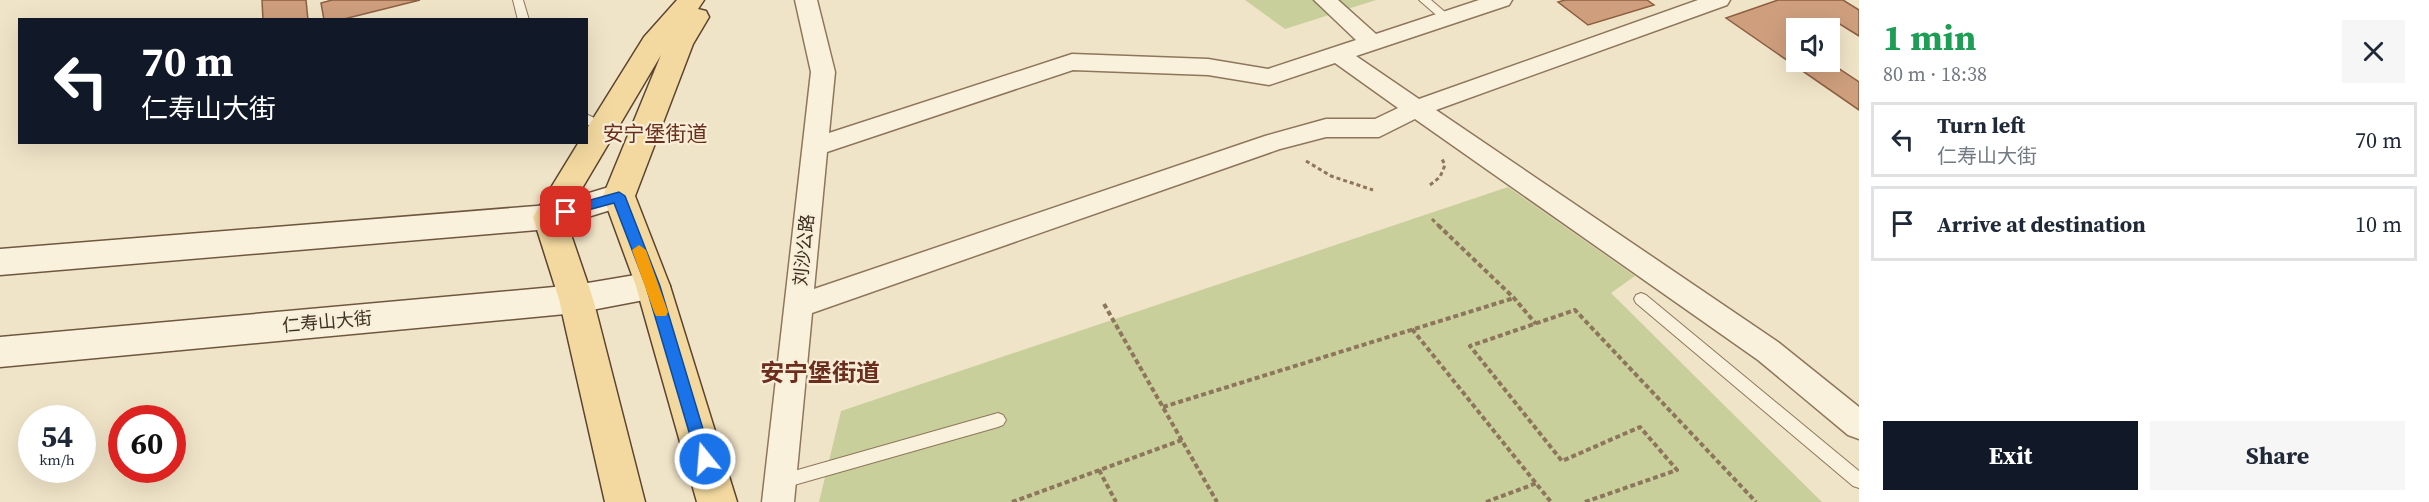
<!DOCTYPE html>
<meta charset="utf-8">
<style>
:root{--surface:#fff;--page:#f6f6f7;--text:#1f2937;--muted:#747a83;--line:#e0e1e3;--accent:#111827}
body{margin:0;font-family:"Source Serif 4","Noto Sans SC",serif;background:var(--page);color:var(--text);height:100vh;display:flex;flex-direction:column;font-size:22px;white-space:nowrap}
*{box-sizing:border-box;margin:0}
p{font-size:20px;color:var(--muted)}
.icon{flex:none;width:33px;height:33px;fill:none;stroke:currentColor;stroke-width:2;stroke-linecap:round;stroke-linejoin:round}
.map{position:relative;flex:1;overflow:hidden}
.side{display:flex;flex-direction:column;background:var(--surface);width:570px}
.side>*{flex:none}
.hud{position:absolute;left:18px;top:18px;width:570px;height:126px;border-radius:0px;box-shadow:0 6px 24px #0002;background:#111827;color:#fff;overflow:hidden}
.buttons{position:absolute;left:1786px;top:18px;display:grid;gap:12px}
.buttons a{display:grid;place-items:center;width:54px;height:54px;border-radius:0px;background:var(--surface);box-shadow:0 6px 24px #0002;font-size:30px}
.speed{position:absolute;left:18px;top:405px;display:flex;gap:12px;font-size:30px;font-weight:700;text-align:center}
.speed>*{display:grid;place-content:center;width:78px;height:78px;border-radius:50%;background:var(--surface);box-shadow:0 6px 24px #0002;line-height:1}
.speed small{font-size:15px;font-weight:400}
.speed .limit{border:9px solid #d22;background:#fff;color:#111}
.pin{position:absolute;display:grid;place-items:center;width:51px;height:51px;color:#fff;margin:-26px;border-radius:12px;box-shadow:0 3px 9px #0006}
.me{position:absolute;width:66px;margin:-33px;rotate:343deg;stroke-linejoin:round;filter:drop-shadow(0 0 4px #0008)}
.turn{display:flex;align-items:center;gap:21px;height:126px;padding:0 24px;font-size:27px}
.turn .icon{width:78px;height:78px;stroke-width:2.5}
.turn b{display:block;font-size:42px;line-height:51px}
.round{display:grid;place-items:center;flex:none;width:63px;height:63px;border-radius:0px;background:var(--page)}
.headline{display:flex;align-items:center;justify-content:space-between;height:102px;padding:0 24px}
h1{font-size:36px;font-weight:700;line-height:45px;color:#1e9e55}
.action{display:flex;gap:12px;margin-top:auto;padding:12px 24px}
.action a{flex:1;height:69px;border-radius:0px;background:var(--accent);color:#fff;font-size:24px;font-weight:700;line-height:69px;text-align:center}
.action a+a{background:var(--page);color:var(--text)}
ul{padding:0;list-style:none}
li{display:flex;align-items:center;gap:18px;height:75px;margin:0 12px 9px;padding:0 12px;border:3px solid var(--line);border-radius:0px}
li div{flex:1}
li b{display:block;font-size:22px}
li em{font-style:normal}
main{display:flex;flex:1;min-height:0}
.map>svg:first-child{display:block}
.green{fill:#c9cf9b}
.building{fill:#cf9f7d;stroke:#8d5f41;stroke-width:1.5}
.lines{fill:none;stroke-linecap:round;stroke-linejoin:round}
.lane-casing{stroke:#8d765c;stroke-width:2}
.street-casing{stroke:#8d765c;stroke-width:3}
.secondary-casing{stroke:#6f573f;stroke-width:3}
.primary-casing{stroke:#5b4430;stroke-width:3}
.path-far1{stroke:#8d765c;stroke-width:3;stroke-dasharray:4 3;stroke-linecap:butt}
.path{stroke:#8d765c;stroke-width:4;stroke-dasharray:5 3;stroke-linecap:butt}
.lane{fill:#faf1dc;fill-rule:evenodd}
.street{fill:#faf1dc;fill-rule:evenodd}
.secondary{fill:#faf1dc;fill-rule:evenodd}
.primary{fill:#f3d9a0;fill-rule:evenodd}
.route{fill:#1a73e8;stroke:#114b97;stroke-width:1.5}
.slow{fill:#f59e0b}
.labels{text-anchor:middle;stroke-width:4.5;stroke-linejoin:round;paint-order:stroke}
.street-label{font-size:18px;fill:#3d2e20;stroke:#f7eed8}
.quarter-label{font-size:21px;fill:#6b2e1e;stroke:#f7eed8}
.district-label{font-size:24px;font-weight:bold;fill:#6b2e1e;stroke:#f7eed8}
</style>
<main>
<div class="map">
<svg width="1859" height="502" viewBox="0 0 1859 502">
<rect width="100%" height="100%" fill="#f0e4c8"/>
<g class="green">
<path d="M 1245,0 L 1376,0 L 1285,29 Z"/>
<path d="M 1508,187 L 1635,276 L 1611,293 L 1822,502 L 819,502 L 841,411 Z"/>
</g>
<g class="building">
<path d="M 262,0 L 306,0 L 308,20 L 263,20 Z"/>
<path d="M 332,0 L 420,0 L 340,20 L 324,20 L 321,3 Z"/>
<path d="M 1565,0 L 1647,0 L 1654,5 L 1588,25 L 1558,2 Z"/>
<path d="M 1778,0 L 1843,0 L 1859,10 L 1859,36 L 1835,21 L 1813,28 L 1797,28 L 1797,34 L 1792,36 L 1797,40 L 1797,62 L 1829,62 L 1859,82 L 1859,110 L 1726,18 Z"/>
</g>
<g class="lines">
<g class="lane-casing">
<g id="lane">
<path d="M 513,0 L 523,0 L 529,20 L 518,20 Z"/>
<path d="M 1419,0 L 1431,0 L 1452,18 L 1450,20 L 1442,20 Z"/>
<path d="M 586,114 L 607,124 L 609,127 L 607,130 L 599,130 L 586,124 Z"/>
<path d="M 1641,293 L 1646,295 L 1859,471 L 1859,488 L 1853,486 L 1636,303 L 1634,299 L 1636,295 Z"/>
<path d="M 998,413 L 1003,415 L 1006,420 L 1003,425 L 998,427 L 780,489 L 774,487 L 772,482 L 774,477 L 780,475 Z"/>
</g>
</g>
<g class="street-casing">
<path id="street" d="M 795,0 L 817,0 L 835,72 L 829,133 L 1072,54 L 1208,59 L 1268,69 L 1356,40 L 1314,0 L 1338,0 L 1376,34 L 1479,0 L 1512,0 L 1509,5 L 1356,56 L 1419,99 L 1698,0 L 1730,0 L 1727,5 L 1436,110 L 1778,342 L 1859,407 L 1859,439 L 1848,435 L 1758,360 L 1415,119 L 1379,137 L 1326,137 L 1280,149 L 812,313 L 794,502 L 762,502 L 811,72 ZM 1335,63 L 1398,108 L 1375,119 L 1326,119 L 1265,136 L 814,289 L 827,152 L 1073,70 L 1208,75 L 1269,85 Z"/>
</g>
<g class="secondary-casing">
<g id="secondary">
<path d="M 619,184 L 630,188 L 635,196 L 630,204 L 549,229 L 0,275 L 0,249 L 549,205 Z"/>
<path d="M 653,272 L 665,276 L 670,286 L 665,296 L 576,313 L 0,367 L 0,337 L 576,285 Z"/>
</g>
</g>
<g class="primary-casing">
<path id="primary" d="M 677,0 L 704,0 L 698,9 L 706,11 L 709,17 L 693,44 L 635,196 L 670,286 L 737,502 L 697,502 L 636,286 L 603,196 L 661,55 L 565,217 L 593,299 L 645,502 L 605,502 L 559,299 L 533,217 L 579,142 L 586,142 L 586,130 L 644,37 Z"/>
</g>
<g class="path-far1">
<path d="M 1306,161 L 1331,176 L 1373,190"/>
<path d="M 1430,185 L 1440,177 L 1445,165 L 1442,159"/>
<path d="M 1432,219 L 1440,227"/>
</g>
<g class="path">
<path d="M 1438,225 L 1514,298 L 1536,324"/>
<path d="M 1104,304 L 1217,502"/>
<path d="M 1412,329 L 1551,502"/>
<path d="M 1163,407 L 1514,298"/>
<path d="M 1099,470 L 1116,502"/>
<path d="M 1012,502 L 1182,440"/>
<path d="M 1486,502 L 1537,483"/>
<path d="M 1585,502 L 1677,470 L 1640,427 L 1562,461 L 1470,346 L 1575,310 L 1756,502"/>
</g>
<use href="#lane" class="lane"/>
<use href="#street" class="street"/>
<use href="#secondary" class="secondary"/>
<use href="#primary" class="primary"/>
</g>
<path class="route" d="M 619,192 L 625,196 L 660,286 L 712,459 L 710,464 L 705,466 L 699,464 L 697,459 L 646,286 L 614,203 L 566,216 L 560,212 L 562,208 Z"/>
<path class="slow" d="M 639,245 L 646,250 L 668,312 L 666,316 L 656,316 L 654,312 L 632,250 Z"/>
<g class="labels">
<g class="street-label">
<text transform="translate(804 250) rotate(-84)" y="6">刘沙公路</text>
<text transform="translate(327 322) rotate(-5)" y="6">仁寿山大街</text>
</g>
<g class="quarter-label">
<text x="655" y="141">安宁堡街道</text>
</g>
<g class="district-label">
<text x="820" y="381">安宁堡街道</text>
</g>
</g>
</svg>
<div class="buttons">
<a><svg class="icon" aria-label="sound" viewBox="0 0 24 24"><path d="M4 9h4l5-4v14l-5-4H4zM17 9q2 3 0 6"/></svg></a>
</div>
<div class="speed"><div>54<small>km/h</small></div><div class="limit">60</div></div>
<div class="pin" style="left:566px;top:212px;background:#d93025"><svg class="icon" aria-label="arrive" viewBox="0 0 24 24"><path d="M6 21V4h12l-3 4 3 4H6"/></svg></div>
<svg class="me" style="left:705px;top:459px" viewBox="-20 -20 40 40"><circle r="17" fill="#1a73e8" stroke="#fff" stroke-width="3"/><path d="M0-11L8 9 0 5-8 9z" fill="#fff"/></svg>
<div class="hud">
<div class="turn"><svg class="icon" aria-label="left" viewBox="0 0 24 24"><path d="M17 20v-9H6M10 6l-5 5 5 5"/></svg><div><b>70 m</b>仁寿山大街</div></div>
</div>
</div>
<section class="side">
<div class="headline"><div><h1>1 min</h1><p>80 m · 18:38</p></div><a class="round"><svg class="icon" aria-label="close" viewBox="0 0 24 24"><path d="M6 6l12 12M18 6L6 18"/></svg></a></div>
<ul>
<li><svg class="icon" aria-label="left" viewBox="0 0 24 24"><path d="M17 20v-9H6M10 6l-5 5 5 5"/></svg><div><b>Turn left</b><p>仁寿山大街</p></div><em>70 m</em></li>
<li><svg class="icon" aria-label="arrive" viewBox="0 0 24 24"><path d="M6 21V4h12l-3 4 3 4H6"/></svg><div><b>Arrive at destination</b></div><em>10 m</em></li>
</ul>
<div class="action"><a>Exit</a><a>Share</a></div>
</section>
</main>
